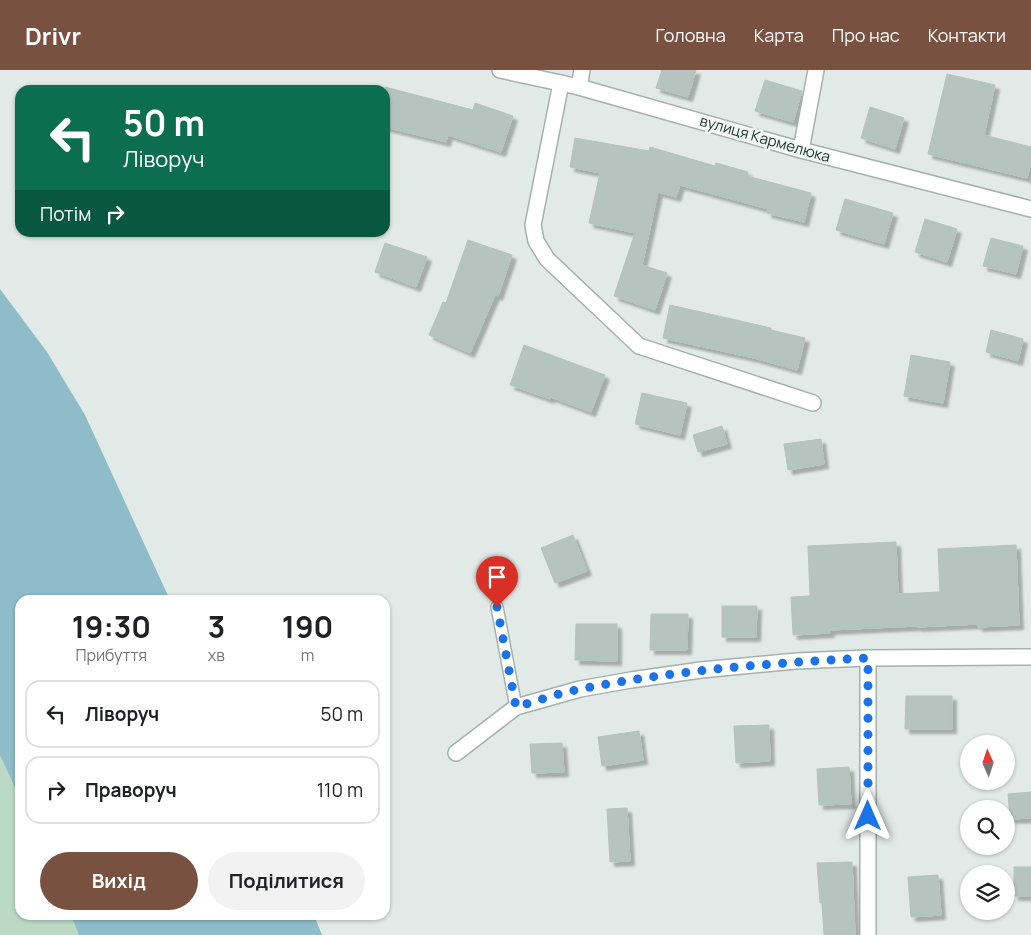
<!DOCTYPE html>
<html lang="uk">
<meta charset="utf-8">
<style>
:root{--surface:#fff;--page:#f2f2f2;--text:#202124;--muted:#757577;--line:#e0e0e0;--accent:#785141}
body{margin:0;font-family:Manrope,sans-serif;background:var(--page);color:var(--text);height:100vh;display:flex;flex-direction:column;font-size:19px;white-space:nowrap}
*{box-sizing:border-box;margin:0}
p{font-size:16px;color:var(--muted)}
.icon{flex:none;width:28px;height:28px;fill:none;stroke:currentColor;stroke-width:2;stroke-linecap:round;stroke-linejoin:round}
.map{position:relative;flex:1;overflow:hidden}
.panel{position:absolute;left:15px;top:525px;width:375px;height:325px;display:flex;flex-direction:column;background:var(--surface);border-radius:15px;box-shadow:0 1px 4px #0004}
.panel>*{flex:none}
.banner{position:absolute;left:15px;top:15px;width:375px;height:152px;border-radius:15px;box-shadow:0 1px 4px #0004;background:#0b6e4f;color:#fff;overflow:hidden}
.needle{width:32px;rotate:357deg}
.fabs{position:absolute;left:960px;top:665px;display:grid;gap:10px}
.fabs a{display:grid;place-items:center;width:55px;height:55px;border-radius:50%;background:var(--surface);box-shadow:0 1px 4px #0004;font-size:25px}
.pin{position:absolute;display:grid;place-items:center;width:42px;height:42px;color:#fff;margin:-51px -21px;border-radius:50% 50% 50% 0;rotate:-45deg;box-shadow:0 0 5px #0007}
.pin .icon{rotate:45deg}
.me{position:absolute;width:55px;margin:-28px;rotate:0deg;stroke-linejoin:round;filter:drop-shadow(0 0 4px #0008)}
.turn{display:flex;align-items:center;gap:18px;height:105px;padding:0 25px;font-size:22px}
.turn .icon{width:65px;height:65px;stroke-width:2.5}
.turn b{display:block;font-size:35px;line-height:42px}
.then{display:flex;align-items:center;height:48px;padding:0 25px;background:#0003;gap:10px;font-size:19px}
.eta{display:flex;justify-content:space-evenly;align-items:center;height:85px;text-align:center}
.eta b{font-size:30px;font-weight:700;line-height:35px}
.primary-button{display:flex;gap:10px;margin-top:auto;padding:10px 25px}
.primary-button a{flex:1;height:58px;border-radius:30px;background:var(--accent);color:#fff;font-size:20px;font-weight:700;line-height:58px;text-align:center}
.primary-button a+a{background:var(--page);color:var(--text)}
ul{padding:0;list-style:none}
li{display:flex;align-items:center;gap:15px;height:68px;margin:0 10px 8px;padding:0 15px;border:2px solid var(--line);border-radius:15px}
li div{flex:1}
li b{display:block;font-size:19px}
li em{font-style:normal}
header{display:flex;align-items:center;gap:30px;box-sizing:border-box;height:70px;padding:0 25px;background:var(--accent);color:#fff}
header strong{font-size:24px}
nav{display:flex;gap:28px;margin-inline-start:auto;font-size:18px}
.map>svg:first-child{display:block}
.green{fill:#bbd9c5}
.water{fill:#8ebdc9}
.building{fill:#b6c4bf;stroke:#b4c2bd;filter:url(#shadow)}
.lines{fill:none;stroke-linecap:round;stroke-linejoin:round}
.lane-casing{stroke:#a4b1ad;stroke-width:14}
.street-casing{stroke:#a4b1ad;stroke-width:18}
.lane{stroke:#fff;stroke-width:11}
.street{stroke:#fff;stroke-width:15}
.route{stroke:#1a73e8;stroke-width:9;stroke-dasharray:0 16.2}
.labels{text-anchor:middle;stroke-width:5;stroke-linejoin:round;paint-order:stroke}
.street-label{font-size:15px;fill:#233834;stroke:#f1f7f4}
</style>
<header>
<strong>Drivr</strong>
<nav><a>Головна</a><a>Карта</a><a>Про нас</a><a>Контакти</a></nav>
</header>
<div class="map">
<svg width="1031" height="865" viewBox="0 0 1031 865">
<defs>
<filter id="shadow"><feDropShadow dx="4.5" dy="4.5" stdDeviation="1" flood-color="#0004"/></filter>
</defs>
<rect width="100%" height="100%" fill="#e1eae6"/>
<path class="green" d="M 0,547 L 20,578 L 20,845 L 181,845 L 187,865 L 0,865 Z"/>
<g class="water">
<path d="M 0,219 L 47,282 L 85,345 L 170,530 L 20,530 L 20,728 L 0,685 Z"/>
<path d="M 71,845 L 314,845 L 322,865 L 79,865 Z"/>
</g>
<g class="building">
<path d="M 662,0 L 696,0 L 688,27 L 656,18 Z"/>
<path d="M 947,4 L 995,15 L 984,65 L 1031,77 L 1031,92 L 1027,108 L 928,84 Z"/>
<path d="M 765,10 L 802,21 L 793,52 L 755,41 Z"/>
<path d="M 385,17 L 473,40 L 475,33 L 513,46 L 501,82 L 448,65 L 446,72 L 385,57 Z"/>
<path d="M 870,37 L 904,48 L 895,79 L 861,68 Z"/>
<path d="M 575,68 L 649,81 L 650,77 L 715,96 L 716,93 L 748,102 L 747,106 L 811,123 L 804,152 L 767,143 L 768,139 L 680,115 L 676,127 L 658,122 L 642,195 L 667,203 L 655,240 L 614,226 L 635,163 L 589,153 L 600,103 L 570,97 Z"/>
<path d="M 845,129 L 893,143 L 884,174 L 836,160 Z"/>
<path d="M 925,149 L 957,159 L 947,192 L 915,182 Z"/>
<path d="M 991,168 L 1023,176 L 1016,204 L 983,196 Z"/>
<path d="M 468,170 L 512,185 L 498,226 L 495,225 L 470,283 L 429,265 L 443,232 L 446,233 Z"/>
<path d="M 385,173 L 427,187 L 416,217 L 375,202 Z"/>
<path d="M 670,235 L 771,258 L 771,260 L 805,268 L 797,300 L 754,288 L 663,268 Z"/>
<path d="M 991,260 L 1023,269 L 1018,291 L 986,282 Z"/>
<path d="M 524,275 L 605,305 L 591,342 L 551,327 L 550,329 L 510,315 Z"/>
<path d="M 911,285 L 950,292 L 943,333 L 904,326 Z"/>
<path d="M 642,323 L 687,333 L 680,365 L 635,354 Z"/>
<path d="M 722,356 L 727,374 L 698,382 L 693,365 Z"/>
<path d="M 821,369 L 824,394 L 788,400 L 784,374 Z"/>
<path d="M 573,465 L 587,501 L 555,513 L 541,478 Z"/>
<path d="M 896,472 L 898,524 L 940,522 L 938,479 L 1016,475 L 1019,555 L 978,557 L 978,554 L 917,557 L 917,556 L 830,560 L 830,563 L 793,565 L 791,527 L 810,526 L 808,476 Z"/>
<path d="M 722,536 L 757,536 L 756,567 L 722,567 Z"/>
<path d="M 651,544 L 688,544 L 687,580 L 650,580 Z"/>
<path d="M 576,554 L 617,554 L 617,591 L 575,590 Z"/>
<path d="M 906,626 L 952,626 L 952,659 L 905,659 Z"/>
<path d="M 769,655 L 770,691 L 736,693 L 734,656 Z"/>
<path d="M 639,661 L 643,690 L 602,696 L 598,667 Z"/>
<path d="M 562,673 L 564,702 L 532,703 L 530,674 Z"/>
<path d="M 849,697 L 851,734 L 819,735 L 817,699 Z"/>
<path d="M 1031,722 L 1031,748 L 1010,749 L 1008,724 Z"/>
<path d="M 627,738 L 630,791 L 610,792 L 607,739 Z"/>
<path d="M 852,792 L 855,865 L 824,865 L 822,833 L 820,833 L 817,793 Z"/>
<rect x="1014" y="797" width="17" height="29"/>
<path d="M 938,805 L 941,845 L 911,847 L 908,807 Z"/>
</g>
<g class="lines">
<g class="lane-casing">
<path id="lane" d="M 497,537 L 516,637"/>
</g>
<g class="street-casing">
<g id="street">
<path d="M 500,0 L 579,17 L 801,80 L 1031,139"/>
<path d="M 561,13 L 533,155 L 536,171 L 547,189 L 639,276 L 813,333"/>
<path d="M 579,17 L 582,0"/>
<path d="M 801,80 L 816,0"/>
<path d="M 456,683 L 516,637 L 580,619 L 631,610 L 701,600 L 796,591 L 868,588 L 1031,587"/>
<path d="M 868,865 L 868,588"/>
</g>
</g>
<use href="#lane" class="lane"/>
<use href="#street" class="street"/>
</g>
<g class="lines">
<path class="route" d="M 497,537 L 516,637 C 537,631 559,623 581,619 C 676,600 772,593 868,588 L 868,746"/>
</g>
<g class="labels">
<g class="street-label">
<text transform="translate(765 69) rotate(16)" y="5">вулиця Кармелюка</text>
</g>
</g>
</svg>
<div class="fabs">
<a><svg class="needle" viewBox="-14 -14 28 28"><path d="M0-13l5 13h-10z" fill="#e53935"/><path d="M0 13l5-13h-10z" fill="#757577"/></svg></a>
<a><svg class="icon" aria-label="search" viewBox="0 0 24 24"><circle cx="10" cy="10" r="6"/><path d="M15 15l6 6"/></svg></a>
<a><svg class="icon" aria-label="layers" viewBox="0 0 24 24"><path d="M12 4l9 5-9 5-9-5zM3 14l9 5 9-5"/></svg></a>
</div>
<div class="pin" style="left:497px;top:537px;background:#d93025"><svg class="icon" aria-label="arrive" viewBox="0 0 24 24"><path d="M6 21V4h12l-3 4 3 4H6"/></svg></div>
<svg class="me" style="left:868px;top:746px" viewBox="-20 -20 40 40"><path d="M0-17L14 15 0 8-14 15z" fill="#1a73e8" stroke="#fff" stroke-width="4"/></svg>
<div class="banner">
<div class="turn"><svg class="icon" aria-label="left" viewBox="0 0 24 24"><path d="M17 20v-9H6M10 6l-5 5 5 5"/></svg><div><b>50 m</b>Ліворуч</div></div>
<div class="then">Потім<svg class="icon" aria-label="right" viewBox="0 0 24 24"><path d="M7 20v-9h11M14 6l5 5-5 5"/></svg></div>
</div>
<section class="panel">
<div class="eta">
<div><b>19:30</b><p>Прибуття</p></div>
<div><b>3</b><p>хв</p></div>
<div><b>190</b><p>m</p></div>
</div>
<ul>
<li><svg class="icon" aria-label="left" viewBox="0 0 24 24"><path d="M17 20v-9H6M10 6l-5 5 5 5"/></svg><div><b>Ліворуч</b></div><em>50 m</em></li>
<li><svg class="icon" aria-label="right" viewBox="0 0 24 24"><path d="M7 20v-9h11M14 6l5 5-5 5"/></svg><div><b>Праворуч</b></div><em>110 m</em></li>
</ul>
<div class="primary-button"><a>Вихід</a><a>Поділитися</a></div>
</section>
</div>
